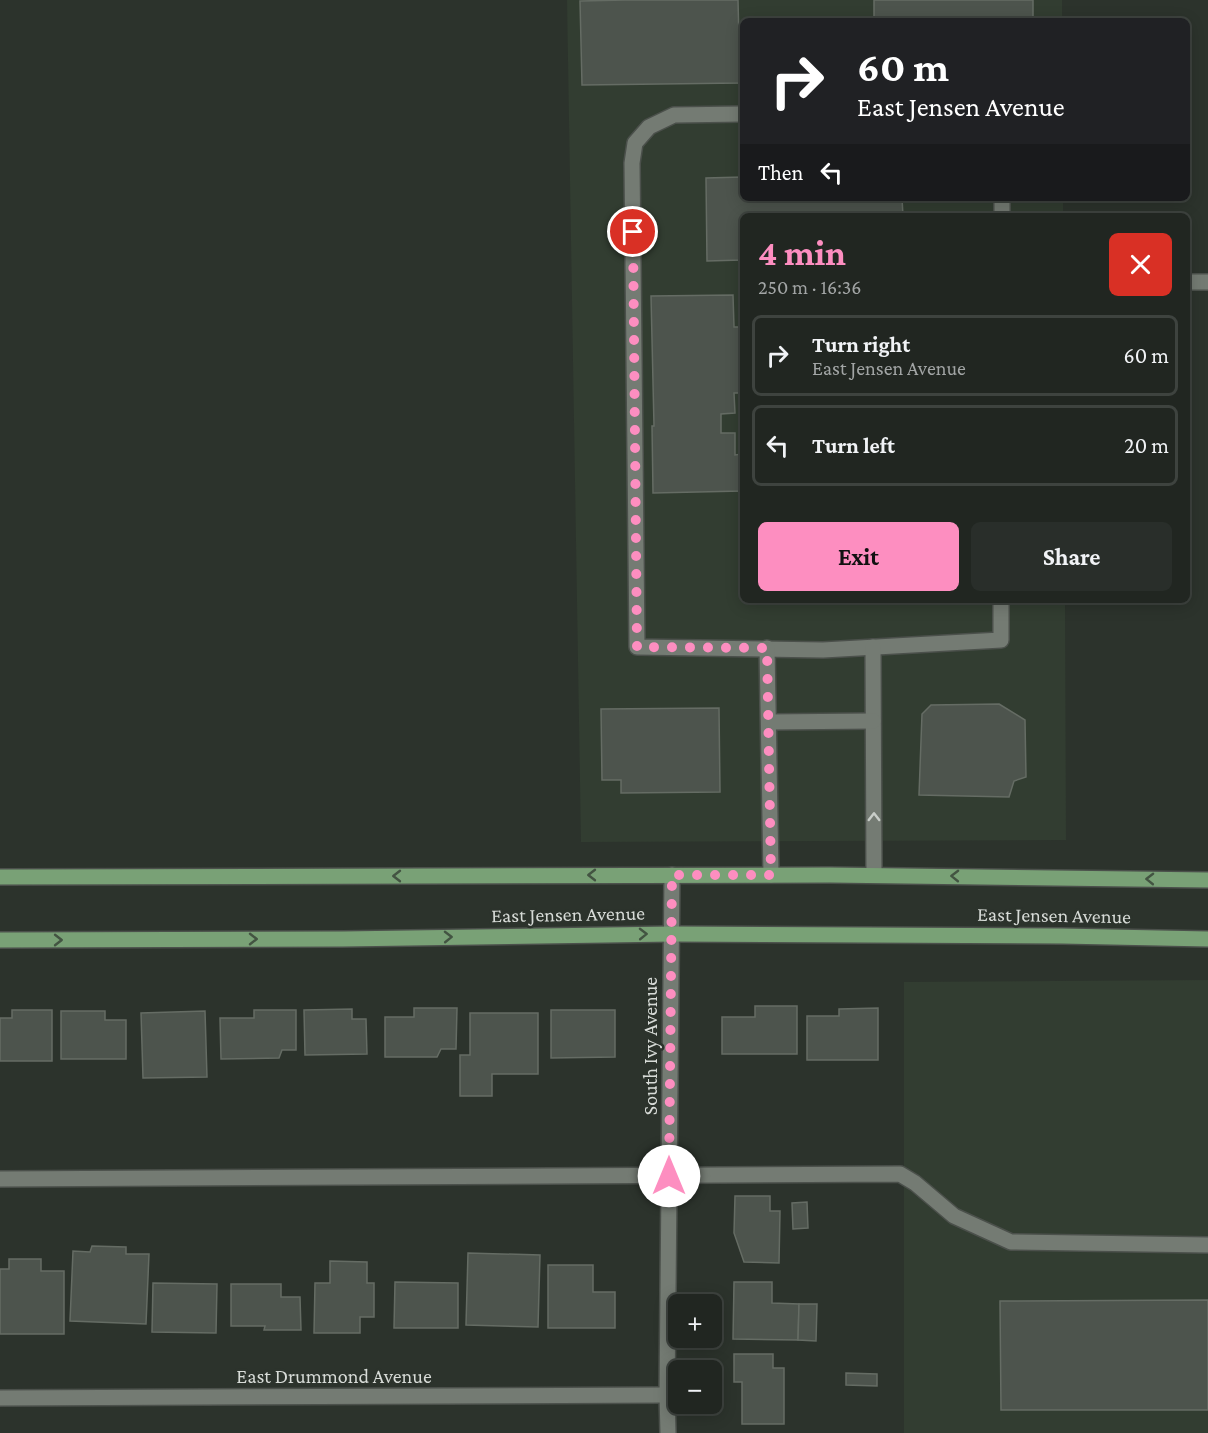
<!DOCTYPE html>
<meta charset="utf-8">
<style>
:root{--surface:#212621;--page:#292e2a;--text:#f1f3f6;--muted:#a2a5a5;--line:#3e433f;--accent:#fd8ec0}
body{margin:0;font-family:"Crimson Pro",serif;background:var(--page);color:var(--text);height:100vh;display:flex;flex-direction:column;font-size:22px;white-space:nowrap}
*{box-sizing:border-box;margin:0}
p{font-size:20px;color:var(--muted)}
.icon{flex:none;width:33px;height:33px;fill:none;stroke:currentColor;stroke-width:2;stroke-linecap:round;stroke-linejoin:round}
.map{position:relative;flex:1;overflow:hidden}
.side{position:absolute;left:740px;top:213px;width:450px;height:390px;display:flex;flex-direction:column;background:var(--surface);border-radius:9px;box-shadow:0 3px 15px #0003,0 0 0 2px var(--line)}
.side>*{flex:none}
.hud{position:absolute;left:740px;top:18px;width:450px;height:183px;border-radius:9px;box-shadow:0 3px 15px #0003,0 0 0 2px var(--line);background:#202124;color:#fff;overflow:hidden}
.controls{position:absolute;left:668px;top:1294px;display:grid;gap:12px}
.controls a{display:grid;place-items:center;width:54px;height:54px;border-radius:9px;background:var(--surface);box-shadow:0 3px 15px #0003,0 0 0 2px var(--line);font-size:30px}
.pin{position:absolute;display:grid;place-items:center;width:51px;height:51px;color:#fff;margin:-26px;border:3px solid #fff;border-radius:50%;box-shadow:0 2px 6px #0007}
.me{position:absolute;width:66px;margin:-33px;rotate:0deg;stroke-linejoin:round;filter:drop-shadow(0 0 4px #0008)}
.turn{display:flex;align-items:center;gap:21px;height:126px;padding:0 18px;font-size:27px}
.turn .icon{width:78px;height:78px;stroke-width:2.5}
.turn b{display:block;font-size:42px;line-height:51px}
.then{display:flex;align-items:center;height:57px;padding:0 18px;background:#0003;gap:12px;font-size:22px}
.round{display:grid;place-items:center;flex:none;width:63px;height:63px;border-radius:9px;background:var(--page)}
.head{display:flex;align-items:center;justify-content:space-between;height:102px;padding:0 18px}
h1{font-size:36px;font-weight:700;line-height:45px;color:var(--accent)}
.action{display:flex;gap:12px;margin-top:auto;padding:12px 18px}
.action a{flex:1;height:69px;border-radius:9px;background:var(--accent);color:#111;font-size:24px;font-weight:700;line-height:69px;text-align:center}
.action a+a{background:var(--page);color:var(--text)}
ul{padding:0;list-style:none}
li{display:flex;align-items:center;gap:18px;height:81px;margin:0 12px 9px;padding:0 6px;border:3px solid var(--line);border-radius:9px}
li div{flex:1}
li b{display:block;font-size:22px}
li em{font-style:normal}
.map>svg:first-child{display:block}
.built{fill:#323d31}
.building{fill:#4d544d;stroke:#656c64;stroke-width:1.5}
.lines{fill:none;stroke-linecap:round;stroke-linejoin:round}
.minor-casing{stroke:#4b504b;stroke-width:18}
.major-casing{stroke:#4b504b;stroke-width:18}
.minor{stroke:#747b73;stroke-width:15}
.major{stroke:#79a176;stroke-width:15}
.oneway{stroke:#c8cdc8}
.oneway2{stroke:#435442}
.route{stroke:#fd8ec0;stroke-width:10;stroke-dasharray:0 18}
.labels{text-anchor:middle;stroke-width:5;stroke-linejoin:round;paint-order:stroke}
.street-label{font-size:20px;fill:#d7dbd7;stroke:#2c332c}
</style>
<div class="map">
<svg width="1208" height="1433" viewBox="0 0 1208 1433">
<rect width="100%" height="100%" fill="#2c332c"/>
<g class="built">
<path d="M 567,0 L 1062,0 L 1062,21 L 742,21 L 742,198 L 1063,198 L 1063,216 L 742,216 L 742,600 L 1065,600 L 1066,840 L 581,842 Z"/>
<path d="M 1208,980 L 1208,1433 L 904,1433 L 904,982 Z"/>
</g>
<g class="building">
<path d="M 626,0 L 738,0 L 740,83 L 582,85 L 580,1 Z"/>
<rect x="874" y="0" width="159" height="21"/>
<path d="M 742,177 L 742,198 L 902,198 L 903,216 L 742,216 L 742,260 L 707,261 L 706,178 Z"/>
<path d="M 733,295 L 734,327 L 742,327 L 742,393 L 734,393 L 735,413 L 721,414 L 721,433 L 735,433 L 735,455 L 742,454 L 742,491 L 653,493 L 652,426 L 654,426 L 651,296 Z"/>
<path d="M 999,704 L 1025,720 L 1026,777 L 1014,781 L 1009,797 L 919,795 L 922,714 L 931,705 Z"/>
<path d="M 719,708 L 720,792 L 621,793 L 621,780 L 602,780 L 601,709 Z"/>
<path d="M 755,1006 L 797,1006 L 797,1054 L 722,1054 L 722,1017 L 755,1017 Z"/>
<path d="M 414,1008 L 457,1008 L 456,1049 L 441,1049 L 437,1057 L 385,1057 L 385,1017 L 414,1017 Z"/>
<path d="M 878,1008 L 878,1060 L 807,1060 L 807,1016 L 839,1016 L 839,1009 Z"/>
<path d="M 352,1009 L 352,1019 L 366,1019 L 367,1054 L 305,1055 L 304,1010 Z"/>
<path d="M 12,1010 L 52,1010 L 52,1061 L 0,1061 L 0,1018 L 12,1018 Z"/>
<path d="M 254,1010 L 296,1010 L 296,1050 L 282,1050 L 279,1058 L 221,1059 L 220,1018 L 254,1018 Z"/>
<path d="M 551,1010 L 615,1010 L 615,1057 L 551,1058 Z"/>
<path d="M 61,1011 L 105,1011 L 105,1020 L 126,1020 L 126,1059 L 61,1059 Z"/>
<path d="M 205,1011 L 207,1077 L 143,1078 L 141,1013 Z"/>
<path d="M 470,1013 L 538,1013 L 538,1074 L 492,1074 L 492,1096 L 460,1096 L 460,1055 L 470,1055 Z"/>
<path d="M 735,1196 L 770,1196 L 770,1211 L 780,1211 L 779,1263 L 744,1262 L 734,1233 Z"/>
<path d="M 807,1202 L 808,1228 L 793,1229 L 792,1203 Z"/>
<path d="M 92,1246 L 126,1247 L 126,1254 L 149,1254 L 146,1324 L 70,1321 L 73,1251 L 90,1252 Z"/>
<path d="M 468,1253 L 540,1255 L 538,1327 L 466,1325 Z"/>
<path d="M 9,1259 L 41,1259 L 41,1271 L 64,1271 L 64,1334 L 0,1334 L 0,1269 L 9,1269 Z"/>
<path d="M 330,1261 L 367,1262 L 367,1283 L 374,1283 L 374,1317 L 360,1317 L 360,1333 L 314,1333 L 315,1283 L 330,1283 Z"/>
<path d="M 548,1265 L 593,1265 L 593,1292 L 615,1292 L 615,1328 L 548,1328 Z"/>
<path d="M 395,1282 L 458,1283 L 458,1328 L 394,1328 Z"/>
<path d="M 734,1282 L 772,1282 L 772,1303 L 799,1304 L 798,1340 L 733,1339 Z"/>
<path d="M 153,1283 L 217,1284 L 216,1333 L 152,1332 Z"/>
<path d="M 231,1284 L 281,1284 L 281,1297 L 300,1297 L 301,1330 L 264,1330 L 265,1326 L 231,1326 Z"/>
<path d="M 1208,1300 L 1208,1410 L 1001,1410 L 1000,1301 Z"/>
<path d="M 799,1304 L 817,1304 L 816,1341 L 798,1340 Z"/>
<path d="M 734,1354 L 773,1354 L 773,1368 L 784,1368 L 784,1424 L 742,1424 L 742,1382 L 734,1382 Z"/>
<path d="M 846,1373 L 877,1374 L 877,1386 L 846,1385 Z"/>
</g>
<g class="lines">
<g class="minor-casing">
<g id="minor">
<path d="M 742,114 L 674,115 L 649,127 L 635,143 L 632,163 L 637,647 L 823,650 L 1001,640 L 1001,600"/>
<path d="M 1002,216 L 1002,198"/>
<path d="M 1186,282 L 1208,282"/>
<path d="M 873,647 L 874,875"/>
<path d="M 767,648 L 771,875"/>
<path d="M 769,722 L 873,721"/>
<path d="M 0,1179 L 900,1174 L 915,1183 L 954,1216 L 1011,1242 L 1208,1245"/>
<path d="M 0,1398 L 667,1395"/>
<path d="M 668,1433 L 667,1395 L 672,875"/>
</g>
</g>
<g class="major-casing">
<g id="major">
<path d="M 0,877 L 830,875 L 1208,880"/>
<path d="M 0,940 L 343,939 L 672,934 L 1062,936 L 1208,939"/>
</g>
</g>
<use href="#minor" class="minor"/>
<use href="#major" class="major"/>
</g>
<defs><path id="oneway-chevron" d="M-2-3.5L2.5 0L-2 3.5" fill="none" stroke-width="1.6" stroke-linecap="round" stroke-linejoin="round" transform="scale(1.5)"/></defs>
<use class="oneway" href="#oneway-chevron" transform="translate(874 817) rotate(-90)"/>
<g class="oneway2">
<use href="#oneway-chevron" transform="translate(592 875) rotate(180)"/>
<use href="#oneway-chevron" transform="translate(397 876) rotate(180)"/>
<use href="#oneway-chevron" transform="translate(955 876) rotate(-179)"/>
<use href="#oneway-chevron" transform="translate(1150 879) rotate(-179)"/>
<use href="#oneway-chevron" transform="translate(643 934) rotate(-1)"/>
<use href="#oneway-chevron" transform="translate(448 937) rotate(-1)"/>
<use href="#oneway-chevron" transform="translate(253 939)"/>
<use href="#oneway-chevron" transform="translate(58 940)"/>
</g>
<g class="lines">
<path class="route" d="M 633,232 L 637,647 L 767,648 L 771,875 L 672,875 L 669,1176"/>
</g>
<g class="labels">
<g class="street-label">
<text transform="translate(568 914) rotate(-1)" y="7">East Jensen Avenue</text>
<text transform="translate(1054 915) rotate(1)" y="7">East Jensen Avenue</text>
<text transform="translate(650 1046) rotate(-90)" y="7">South Ivy Avenue</text>
<text x="334" y="1383">East Drummond Avenue</text>
</g>
</g>
</svg>
<div class="controls">
<a>+</a>
<a>−</a>
</div>
<div class="pin" style="left:633px;top:232px;background:#d93025"><svg class="icon" aria-label="arrive" viewBox="0 0 24 24"><path d="M6 21V4h12l-3 4 3 4H6"/></svg></div>
<svg class="me" style="left:669px;top:1176px" viewBox="-20 -20 40 40"><circle r="19" fill="#fff"/><path d="M0-13L10 11 0 6-10 11z" fill="#fd8ec0"/></svg>
<div class="hud">
<div class="turn"><svg class="icon" aria-label="right" viewBox="0 0 24 24"><path d="M7 20v-9h11M14 6l5 5-5 5"/></svg><div><b>60 m</b>East Jensen Avenue</div></div>
<div class="then">Then<svg class="icon" aria-label="left" viewBox="0 0 24 24"><path d="M17 20v-9H6M10 6l-5 5 5 5"/></svg></div>
</div>
<section class="side">
<div class="head"><div><h1>4 min</h1><p>250 m · 16:36</p></div><a class="round" style="background:#d93025;color:#fff"><svg class="icon" aria-label="close" viewBox="0 0 24 24"><path d="M6 6l12 12M18 6L6 18"/></svg></a></div>
<ul>
<li><svg class="icon" aria-label="right" viewBox="0 0 24 24"><path d="M7 20v-9h11M14 6l5 5-5 5"/></svg><div><b>Turn right</b><p>East Jensen Avenue</p></div><em>60 m</em></li>
<li><svg class="icon" aria-label="left" viewBox="0 0 24 24"><path d="M17 20v-9H6M10 6l-5 5 5 5"/></svg><div><b>Turn left</b></div><em>20 m</em></li>
</ul>
<div class="action"><a>Exit</a><a>Share</a></div>
</section>
</div>
